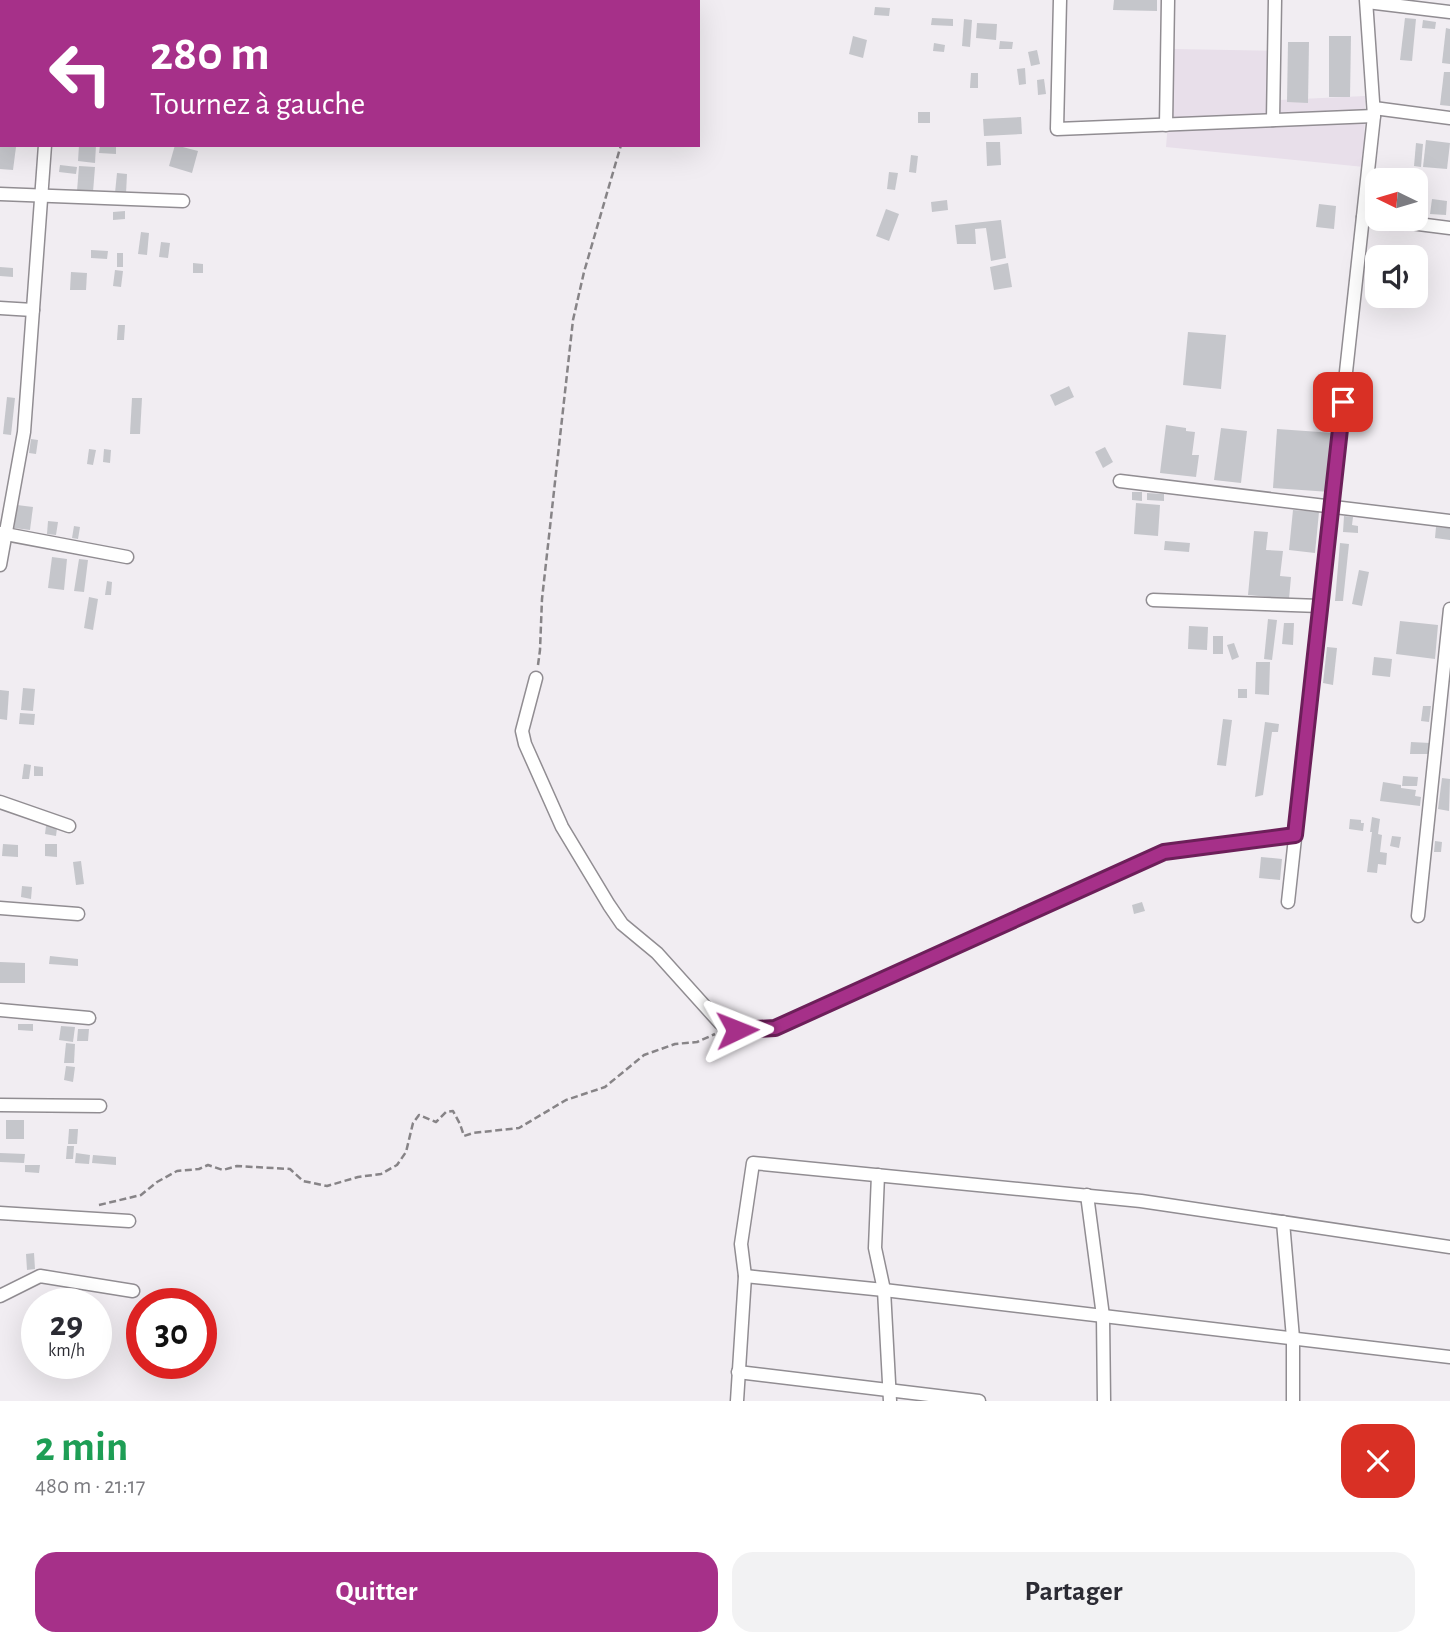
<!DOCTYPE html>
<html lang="fr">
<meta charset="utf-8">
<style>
:root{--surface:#fff;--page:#f2f2f3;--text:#2b2b33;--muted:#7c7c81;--accent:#a63089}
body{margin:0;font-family:"Alegreya Sans",sans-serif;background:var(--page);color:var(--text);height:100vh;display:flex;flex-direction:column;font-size:26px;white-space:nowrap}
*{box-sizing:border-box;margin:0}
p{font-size:23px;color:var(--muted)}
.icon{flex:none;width:38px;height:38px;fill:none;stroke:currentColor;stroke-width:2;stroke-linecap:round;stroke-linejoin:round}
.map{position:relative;height:1401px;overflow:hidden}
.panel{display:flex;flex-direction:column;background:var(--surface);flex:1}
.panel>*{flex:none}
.guide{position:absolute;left:0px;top:0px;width:700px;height:147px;box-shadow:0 7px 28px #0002;background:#a63089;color:#fff;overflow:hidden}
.needle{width:46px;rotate:275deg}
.fabs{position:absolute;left:1365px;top:168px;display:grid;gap:14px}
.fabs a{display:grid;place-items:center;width:63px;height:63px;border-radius:14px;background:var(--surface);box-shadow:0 7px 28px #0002;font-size:35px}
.speed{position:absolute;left:21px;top:1288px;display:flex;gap:14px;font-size:35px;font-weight:700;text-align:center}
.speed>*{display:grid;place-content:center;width:91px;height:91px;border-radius:50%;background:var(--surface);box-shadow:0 7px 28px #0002;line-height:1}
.speed small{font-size:18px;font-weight:400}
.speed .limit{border:10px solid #d22;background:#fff;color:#111}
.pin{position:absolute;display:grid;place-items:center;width:60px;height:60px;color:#fff;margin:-30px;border-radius:14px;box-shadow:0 4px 10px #0006}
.me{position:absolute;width:77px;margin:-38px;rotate:88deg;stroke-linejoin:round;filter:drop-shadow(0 0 5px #0008)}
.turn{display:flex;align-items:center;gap:24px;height:147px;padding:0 35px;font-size:32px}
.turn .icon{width:91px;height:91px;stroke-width:2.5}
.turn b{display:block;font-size:49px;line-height:60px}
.round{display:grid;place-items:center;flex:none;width:74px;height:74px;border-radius:21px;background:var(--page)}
.summary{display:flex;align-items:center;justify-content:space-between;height:119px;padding:0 35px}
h1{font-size:42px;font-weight:600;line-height:52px;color:#1e9e55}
.action{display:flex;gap:14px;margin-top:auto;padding:14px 35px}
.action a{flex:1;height:80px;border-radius:21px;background:var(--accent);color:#fff;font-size:28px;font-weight:600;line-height:80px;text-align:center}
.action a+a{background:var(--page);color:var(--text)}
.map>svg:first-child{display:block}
.built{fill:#e8dfea}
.building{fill:#c5c6cb}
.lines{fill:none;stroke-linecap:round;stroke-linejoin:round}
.street-casing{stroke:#918d92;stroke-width:15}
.path{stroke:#878487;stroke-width:2.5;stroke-dasharray:7 3.5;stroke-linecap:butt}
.street{stroke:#fff;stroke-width:12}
.route-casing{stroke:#6c1f59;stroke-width:18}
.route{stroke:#a63089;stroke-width:12}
</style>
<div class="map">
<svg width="1450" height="1401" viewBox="0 0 1450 1401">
<rect width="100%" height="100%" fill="#f1edf2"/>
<path class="built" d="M 1174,49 L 1280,51 L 1279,100 L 1365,96 L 1364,167 L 1166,147 Z"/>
<g class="building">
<path d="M 1114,0 L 1157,0 L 1157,11 L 1113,10 Z"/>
<path d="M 875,7 L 890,8 L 889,16 L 874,15 Z"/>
<path d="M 932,18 L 953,19 L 953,26 L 931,25 Z"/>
<path d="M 1405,18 L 1416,19 L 1412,61 L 1400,60 Z"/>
<path d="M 964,19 L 972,20 L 970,47 L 962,46 Z"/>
<path d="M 1423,20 L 1436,22 L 1435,29 L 1422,28 Z"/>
<path d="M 977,23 L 997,24 L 996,40 L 976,38 Z"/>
<path d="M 1446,28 L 1450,29 L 1450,64 L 1442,63 Z"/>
<path d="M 853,36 L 867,40 L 863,58 L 849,54 Z"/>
<path d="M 1329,36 L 1351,36 L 1350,97 L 1329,97 Z"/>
<path d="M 1000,41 L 1013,42 L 1012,49 L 999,49 Z"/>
<path d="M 1288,42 L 1309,42 L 1308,103 L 1287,102 Z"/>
<path d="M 934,43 L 945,45 L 944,52 L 933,51 Z"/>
<path d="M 1037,50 L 1040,64 L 1031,66 L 1028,52 Z"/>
<path d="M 1025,68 L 1026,84 L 1019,85 L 1017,69 Z"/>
<path d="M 1444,72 L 1450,72 L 1450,106 L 1440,105 Z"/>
<path d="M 971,73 L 978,73 L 978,88 L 970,88 Z"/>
<path d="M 1044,79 L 1046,94 L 1038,95 L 1037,80 Z"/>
<rect x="918" y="112" width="12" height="11"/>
<path d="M 1021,117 L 1022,134 L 984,136 L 983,119 Z"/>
<path d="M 1426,140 L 1450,143 L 1447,169 L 1423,167 Z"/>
<path d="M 986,142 L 1000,142 L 1001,165 L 987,166 Z"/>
<path d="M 1416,143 L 1423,144 L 1421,167 L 1414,166 Z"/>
<path d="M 0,145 L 16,147 L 13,170 L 0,169 Z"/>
<path d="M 79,145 L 96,145 L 95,163 L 78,161 Z"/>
<path d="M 100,145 L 116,145 L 116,154 L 99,153 Z"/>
<path d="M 175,145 L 198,151 L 192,173 L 169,166 Z"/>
<path d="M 911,155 L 918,156 L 916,173 L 909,172 Z"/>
<path d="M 60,165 L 77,167 L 76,174 L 59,172 Z"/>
<path d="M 79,166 L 95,167 L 93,192 L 77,191 Z"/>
<path d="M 1410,169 L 1420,169 L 1420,182 L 1410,180 Z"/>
<path d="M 889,172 L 898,173 L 895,190 L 887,189 Z"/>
<path d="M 117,173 L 127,174 L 126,194 L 115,193 Z"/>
<path d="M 1432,199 L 1447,201 L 1446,215 L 1430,214 Z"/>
<path d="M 947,200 L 948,210 L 932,212 L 931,202 Z"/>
<path d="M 1319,204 L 1336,206 L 1334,229 L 1316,227 Z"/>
<path d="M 886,209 L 899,214 L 889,241 L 876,236 Z"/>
<path d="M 125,211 L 125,219 L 113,220 L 113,212 Z"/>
<path d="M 1001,220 L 1006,258 L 991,261 L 986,228 L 975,229 L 976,244 L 957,244 L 955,225 Z"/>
<path d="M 141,232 L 149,233 L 147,255 L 138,254 Z"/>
<path d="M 161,242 L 170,243 L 168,258 L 159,257 Z"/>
<path d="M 91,250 L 108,251 L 107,259 L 91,258 Z"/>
<rect x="117" y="253" width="6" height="14"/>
<path d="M 193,263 L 203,264 L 203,273 L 193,273 Z"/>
<path d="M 1008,263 L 1012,287 L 994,290 L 990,267 Z"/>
<path d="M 0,267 L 13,268 L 13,277 L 0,276 Z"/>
<path d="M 115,270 L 123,271 L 121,287 L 113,286 Z"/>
<path d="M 71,272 L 87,273 L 86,290 L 70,290 Z"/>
<path d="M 118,325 L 125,325 L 124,340 L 117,340 Z"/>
<path d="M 1188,332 L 1226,335 L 1221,389 L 1183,385 Z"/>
<path d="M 1069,386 L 1074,397 L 1055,406 L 1050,395 Z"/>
<path d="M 7,397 L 15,398 L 11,435 L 3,434 Z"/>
<path d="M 132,398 L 142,398 L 140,434 L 130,434 Z"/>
<path d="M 1166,425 L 1186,428 L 1186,431 L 1195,432 L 1192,455 L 1199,455 L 1196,477 L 1160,473 Z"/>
<path d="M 1221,428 L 1247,431 L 1241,483 L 1214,480 Z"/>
<path d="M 1277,429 L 1334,433 L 1330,492 L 1273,488 Z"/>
<path d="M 31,439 L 38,440 L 36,454 L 29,453 Z"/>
<path d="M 1105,447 L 1113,462 L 1103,468 L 1095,452 Z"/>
<path d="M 89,449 L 96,450 L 93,465 L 87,464 Z"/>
<path d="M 104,449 L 111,450 L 110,463 L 103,462 Z"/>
<path d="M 1132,492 L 1142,492 L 1142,501 L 1132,500 Z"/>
<path d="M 1147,493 L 1164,494 L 1164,501 L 1147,500 Z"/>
<path d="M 1136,503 L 1160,505 L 1158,536 L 1134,534 Z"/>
<path d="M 17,505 L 33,507 L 30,530 L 14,528 Z"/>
<path d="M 1293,510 L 1319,512 L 1315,553 L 1289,550 Z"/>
<path d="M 1344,516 L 1353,517 L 1352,525 L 1358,526 L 1358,533 L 1343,532 Z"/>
<path d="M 48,521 L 58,522 L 56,535 L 47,534 Z"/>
<path d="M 74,526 L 80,527 L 78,539 L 72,538 Z"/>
<path d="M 1436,527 L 1450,528 L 1450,540 L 1435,538 Z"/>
<path d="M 1254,531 L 1268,532 L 1266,550 L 1283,551 L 1280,576 L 1291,577 L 1289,599 L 1248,595 Z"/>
<path d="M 1165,541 L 1190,543 L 1189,552 L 1164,550 Z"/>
<path d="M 1340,543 L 1349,544 L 1343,601 L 1335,601 Z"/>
<path d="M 52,557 L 67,559 L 64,590 L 48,588 Z"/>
<path d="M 79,559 L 88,560 L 84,592 L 74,591 Z"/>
<path d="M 1359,570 L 1369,572 L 1362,606 L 1352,604 Z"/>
<path d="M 107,581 L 112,582 L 111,595 L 105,595 Z"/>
<path d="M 89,597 L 98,599 L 93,630 L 84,628 Z"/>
<path d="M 1268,619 L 1277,620 L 1272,660 L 1264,659 Z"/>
<path d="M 1400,621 L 1438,625 L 1435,659 L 1396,654 Z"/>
<path d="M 1284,623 L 1294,623 L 1293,645 L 1282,644 Z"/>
<path d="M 1189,626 L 1208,627 L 1207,650 L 1188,649 Z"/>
<rect x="1213" y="636" width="10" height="18"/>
<path d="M 1234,643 L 1239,657 L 1232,660 L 1227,645 Z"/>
<path d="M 1327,647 L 1337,648 L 1333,685 L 1323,683 Z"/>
<path d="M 1374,657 L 1392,659 L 1390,677 L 1372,675 Z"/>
<path d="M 1256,662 L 1270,662 L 1269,695 L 1255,694 Z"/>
<path d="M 23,688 L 35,689 L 33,711 L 21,710 Z"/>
<rect x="1238" y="689" width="9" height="9"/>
<path d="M 0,690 L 9,691 L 7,720 L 0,719 Z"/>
<path d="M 1423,706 L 1431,706 L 1429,722 L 1421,721 Z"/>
<path d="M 20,713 L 35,714 L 34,725 L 19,724 Z"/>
<path d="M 1223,719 L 1232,720 L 1226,766 L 1217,765 Z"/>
<path d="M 1265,722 L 1279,724 L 1278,732 L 1272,732 L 1263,795 L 1255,797 Z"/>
<path d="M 1411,742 L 1430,743 L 1429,754 L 1410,754 Z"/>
<path d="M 24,764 L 31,765 L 29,779 L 22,779 Z"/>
<path d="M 34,766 L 43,767 L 43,776 L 34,776 Z"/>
<path d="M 1403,776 L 1418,777 L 1417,786 L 1402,786 Z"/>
<path d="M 1442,778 L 1450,779 L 1449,811 L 1438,809 Z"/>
<path d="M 1383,782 L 1401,785 L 1401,788 L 1416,790 L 1415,796 L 1421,797 L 1420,806 L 1380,801 Z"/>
<path d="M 1372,817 L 1380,819 L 1378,834 L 1382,835 L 1380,852 L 1387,853 L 1386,865 L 1378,864 L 1377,873 L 1367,872 L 1372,832 L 1370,832 Z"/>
<path d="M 47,818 L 58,820 L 56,836 L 45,834 Z"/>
<path d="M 1350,819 L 1361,820 L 1361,823 L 1364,823 L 1363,831 L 1349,829 Z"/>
<path d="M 1392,836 L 1401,837 L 1399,848 L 1390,846 Z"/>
<path d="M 1435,841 L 1442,842 L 1441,852 L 1434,852 Z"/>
<path d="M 3,844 L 18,845 L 18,857 L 2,856 Z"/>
<path d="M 45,844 L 57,844 L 57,857 L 45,856 Z"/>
<path d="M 1261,857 L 1282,859 L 1280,880 L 1259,878 Z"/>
<path d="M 81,861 L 84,884 L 76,885 L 73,862 Z"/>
<path d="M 22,886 L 32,887 L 31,899 L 21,897 Z"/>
<path d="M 1142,902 L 1145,911 L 1134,914 L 1132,905 Z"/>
<path d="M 50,956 L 78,959 L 78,966 L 49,964 Z"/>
<path d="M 0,962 L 25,963 L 25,983 L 0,983 Z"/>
<path d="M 18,1024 L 33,1024 L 33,1031 L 18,1030 Z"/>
<path d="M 61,1026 L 75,1027 L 73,1042 L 59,1040 Z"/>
<path d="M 78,1029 L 89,1029 L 88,1041 L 77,1041 Z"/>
<path d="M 66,1043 L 75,1044 L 74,1063 L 64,1063 Z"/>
<path d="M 66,1066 L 75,1067 L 73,1082 L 64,1080 Z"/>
<rect x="6" y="1120" width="18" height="19"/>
<path d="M 69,1129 L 78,1129 L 77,1144 L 68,1144 Z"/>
<path d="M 67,1146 L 74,1146 L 73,1159 L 66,1159 Z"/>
<path d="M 0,1153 L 25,1154 L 24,1163 L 0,1162 Z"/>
<path d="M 76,1153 L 90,1155 L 89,1164 L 75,1163 Z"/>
<path d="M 93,1155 L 116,1157 L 116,1165 L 92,1163 Z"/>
<path d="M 25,1165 L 40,1165 L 39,1173 L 25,1172 Z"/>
<path d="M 34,1253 L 35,1269 L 27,1270 L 26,1254 Z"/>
</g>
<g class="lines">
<g class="street-casing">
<g id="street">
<path d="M 156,0 L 183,2"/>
<path d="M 1060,0 L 1057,129 L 1374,116"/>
<path d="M 55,2 L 55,0"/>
<path d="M 1367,2 L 1450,12"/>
<path d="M 0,87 L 2,87"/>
<path d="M 1374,108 L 1450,118"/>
<path d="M 1273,120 L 1275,0"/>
<path d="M 1166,125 L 1168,0"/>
<path d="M 0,194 L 183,201"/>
<path d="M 1363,217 L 1450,228"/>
<path d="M 0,308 L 33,310"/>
<path d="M 1120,481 L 1450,521"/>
<path d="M 0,533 L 127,557"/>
<path d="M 0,565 L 24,432 L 45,145"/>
<path d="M 1153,600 L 1320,606"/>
<path d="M 536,678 L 522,731 L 525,744 L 562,827 L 609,905 L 622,924 L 657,953 L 720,1023 L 737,1030 L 775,1028 L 1164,852 L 1295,835"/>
<path d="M 0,802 L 69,826"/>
<path d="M 1288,902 L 1374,116 L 1366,0"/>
<path d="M 0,908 L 78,914"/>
<path d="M 1418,916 L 1450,609"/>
<path d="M 0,1010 L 89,1018"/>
<path d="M 0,1105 L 100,1106"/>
<path d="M 878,1175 L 875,1248 L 884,1290 L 890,1401"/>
<path d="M 1087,1195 L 1103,1316 L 1104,1401"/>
<path d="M 0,1213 L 129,1221"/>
<path d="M 1283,1222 L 1293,1338 L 1293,1401"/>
<path d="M 745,1276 L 884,1290 L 1450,1357"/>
<path d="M 0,1296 L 40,1276 L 133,1291"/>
<path d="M 738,1372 L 979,1401"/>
<path d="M 737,1401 L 745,1276 L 741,1244 L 753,1163 L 1141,1201 L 1450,1247"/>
</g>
</g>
<g class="path">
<path d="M 538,665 L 540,650 L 542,599 L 573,320 L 584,272 L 621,145"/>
<path d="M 99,1205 L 141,1195 L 157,1182 L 177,1171 L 199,1169 L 208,1165 L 223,1170 L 237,1166 L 290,1169 L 303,1181 L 327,1186 L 358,1177 L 381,1174 L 397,1165 L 406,1152 L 413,1123 L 419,1115 L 436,1122 L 446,1112 L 453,1111 L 460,1124 L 464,1136 L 473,1133 L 519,1128 L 566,1100 L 605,1087 L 644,1055 L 675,1044 L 697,1042 L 715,1034"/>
</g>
<use href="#street" class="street"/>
</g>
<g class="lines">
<g class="route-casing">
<path id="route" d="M 737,1030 L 775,1028 L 1164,852 L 1295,835 L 1343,402"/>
</g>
<use href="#route" class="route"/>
</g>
</svg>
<div class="fabs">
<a><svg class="needle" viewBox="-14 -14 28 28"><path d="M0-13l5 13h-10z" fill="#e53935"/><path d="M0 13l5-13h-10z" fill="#7c7c81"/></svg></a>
<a><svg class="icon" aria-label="sound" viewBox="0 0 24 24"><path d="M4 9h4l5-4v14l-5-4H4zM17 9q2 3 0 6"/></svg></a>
</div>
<div class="speed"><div>29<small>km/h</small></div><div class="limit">30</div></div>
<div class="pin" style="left:1343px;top:402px;background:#d93025"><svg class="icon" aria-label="arrive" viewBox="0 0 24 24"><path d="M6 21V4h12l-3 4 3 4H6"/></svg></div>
<svg class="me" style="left:737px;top:1030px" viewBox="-20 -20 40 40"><path d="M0-17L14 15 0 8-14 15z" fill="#a63089" stroke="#fff" stroke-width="4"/></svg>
<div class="guide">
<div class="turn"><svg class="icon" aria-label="left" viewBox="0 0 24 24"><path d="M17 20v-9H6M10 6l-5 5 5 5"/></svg><div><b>280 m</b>Tournez à gauche</div></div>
</div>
</div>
<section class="panel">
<div class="summary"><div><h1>2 min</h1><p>480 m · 21:17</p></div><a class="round" style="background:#d93025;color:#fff"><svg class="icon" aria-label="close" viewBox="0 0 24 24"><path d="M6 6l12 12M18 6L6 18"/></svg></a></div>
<div class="action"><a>Quitter</a><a>Partager</a></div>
</section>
